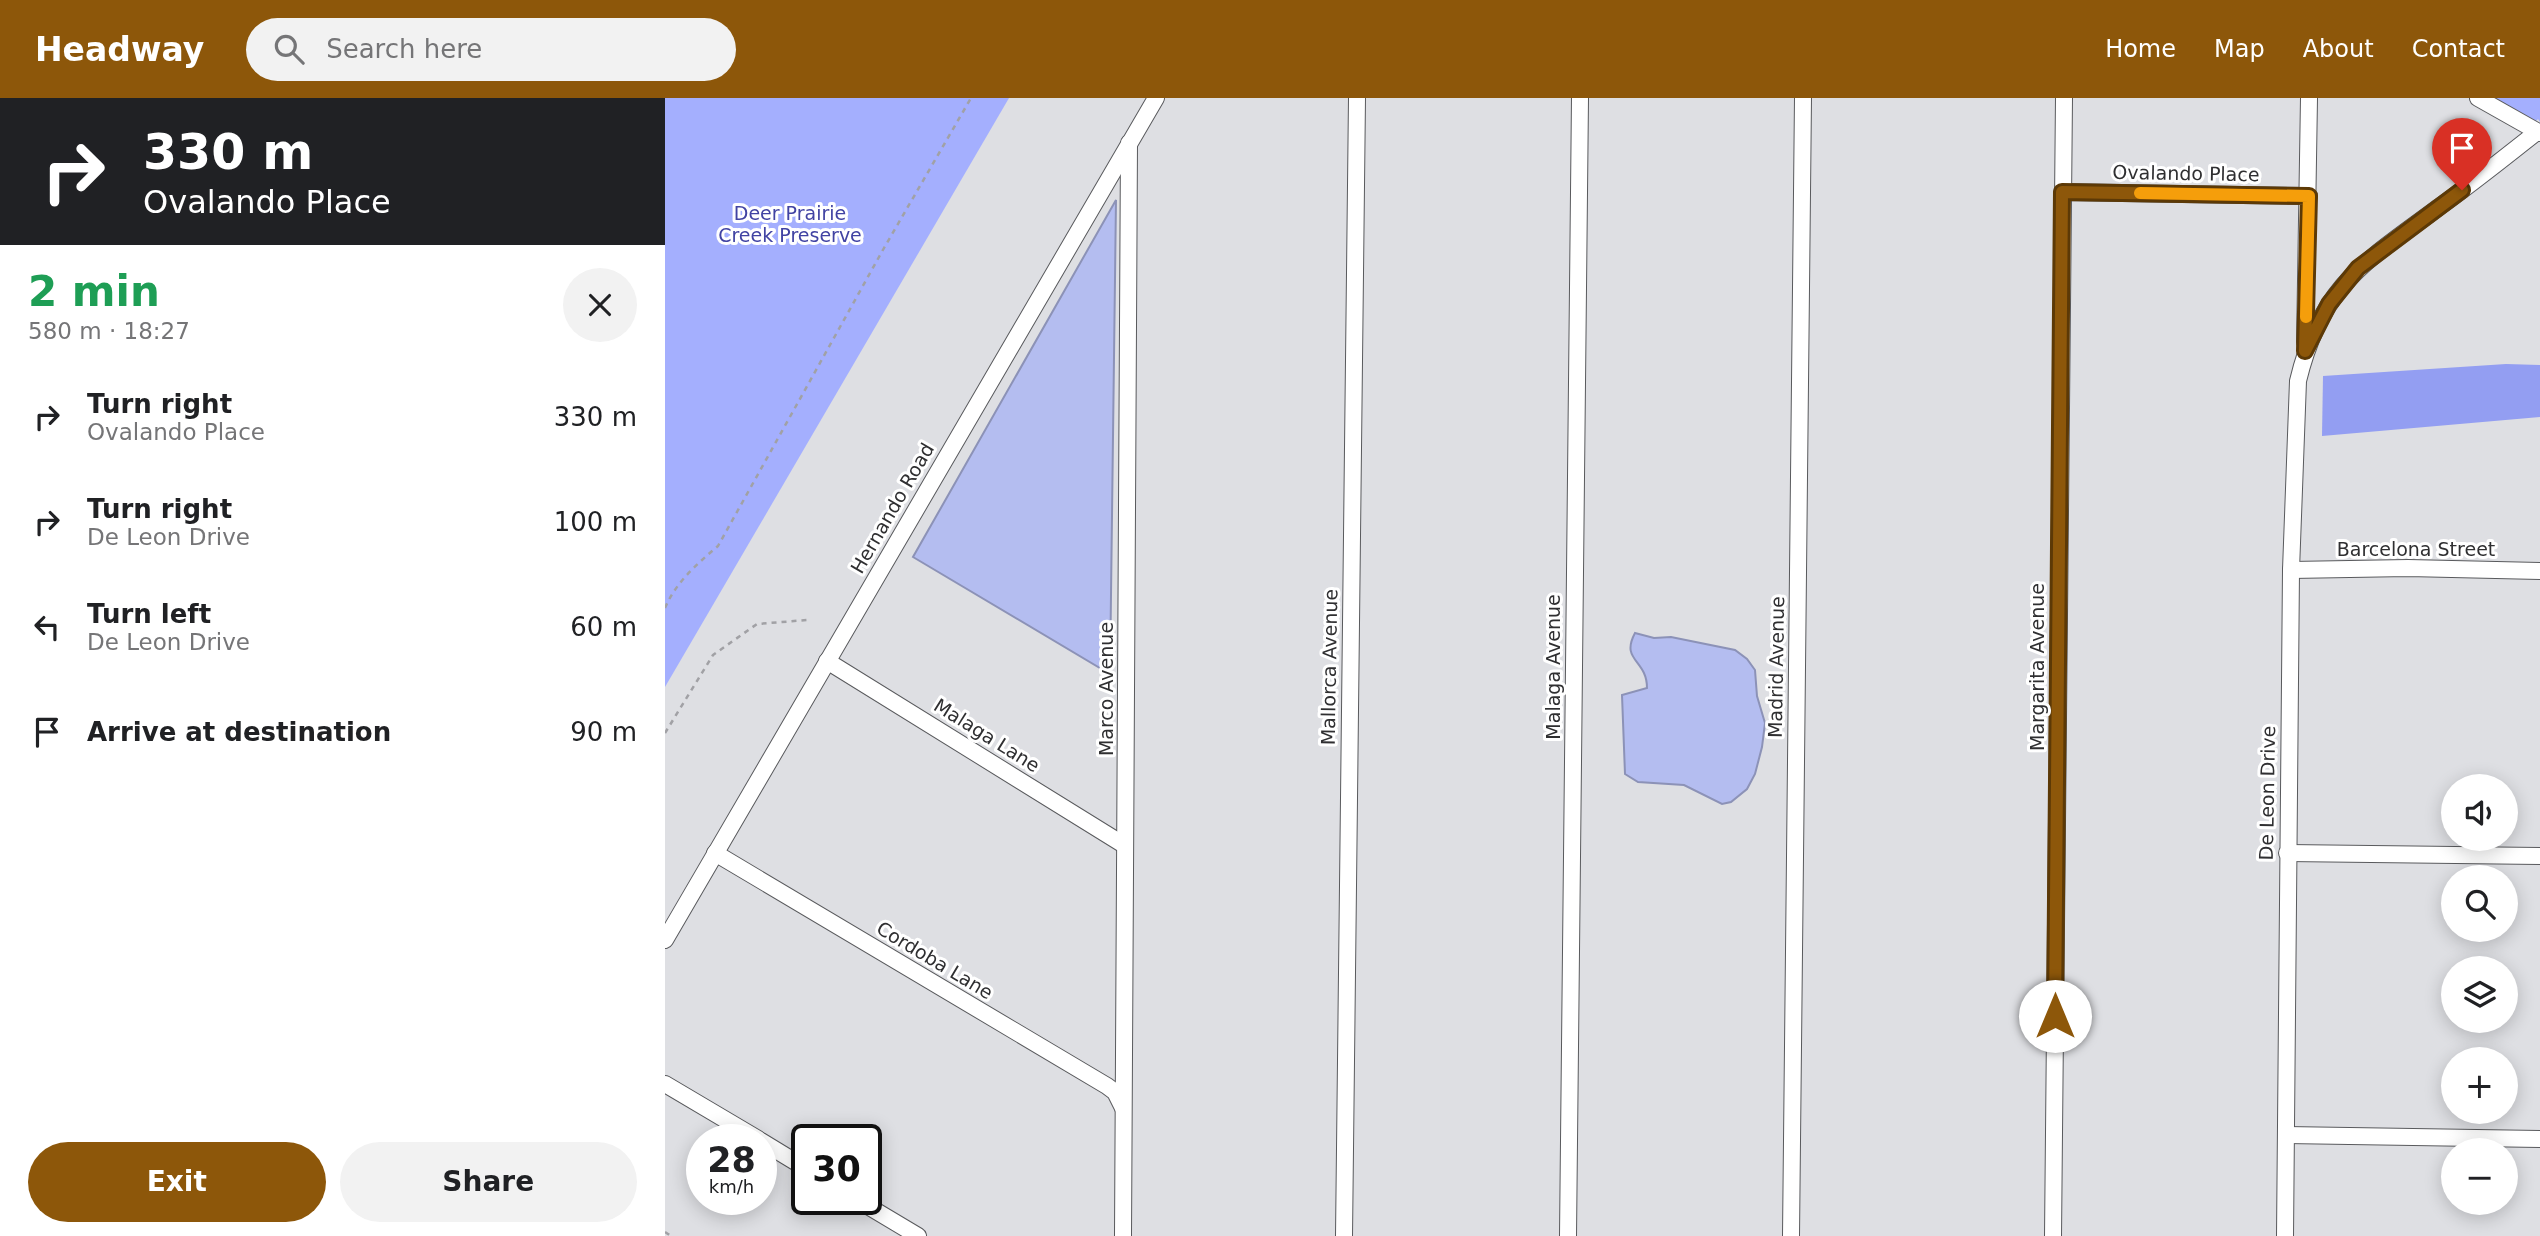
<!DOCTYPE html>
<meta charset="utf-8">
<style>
:root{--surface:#fff;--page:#f2f2f2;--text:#202124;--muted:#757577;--accent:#8d570a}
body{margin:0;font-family:"DejaVu Sans",sans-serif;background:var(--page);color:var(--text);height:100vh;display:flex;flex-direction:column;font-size:26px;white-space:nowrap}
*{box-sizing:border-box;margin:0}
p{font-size:23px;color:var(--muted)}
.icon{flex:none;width:38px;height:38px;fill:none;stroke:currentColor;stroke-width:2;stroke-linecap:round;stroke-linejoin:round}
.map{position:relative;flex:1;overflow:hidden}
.sheet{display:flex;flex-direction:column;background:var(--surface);width:665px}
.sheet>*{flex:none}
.guide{background:#202124;color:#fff;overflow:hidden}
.tools{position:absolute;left:1776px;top:676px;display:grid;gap:14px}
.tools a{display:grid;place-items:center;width:77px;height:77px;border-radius:50%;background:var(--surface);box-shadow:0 4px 18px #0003;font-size:35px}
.speed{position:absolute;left:21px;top:1026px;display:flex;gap:14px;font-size:35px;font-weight:700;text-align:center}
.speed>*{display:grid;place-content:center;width:91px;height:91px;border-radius:50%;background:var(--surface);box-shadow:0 4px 18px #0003;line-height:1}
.speed small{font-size:18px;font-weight:400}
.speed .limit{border:4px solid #111;border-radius:10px;background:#fff;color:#111}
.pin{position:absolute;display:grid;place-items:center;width:60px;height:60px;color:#fff;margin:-72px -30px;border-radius:50% 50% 50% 0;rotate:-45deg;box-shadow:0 0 7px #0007}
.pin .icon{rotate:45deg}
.me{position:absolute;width:77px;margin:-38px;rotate:0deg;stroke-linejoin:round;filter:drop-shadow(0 0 5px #0008)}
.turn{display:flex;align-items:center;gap:24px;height:147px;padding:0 28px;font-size:32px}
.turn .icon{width:91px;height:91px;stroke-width:2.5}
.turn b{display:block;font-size:49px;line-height:60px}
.round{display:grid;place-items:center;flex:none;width:74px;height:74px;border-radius:37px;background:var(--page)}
.summary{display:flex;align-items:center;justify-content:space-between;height:119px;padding:0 28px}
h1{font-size:42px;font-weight:700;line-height:52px;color:#1e9e55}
.primary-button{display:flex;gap:14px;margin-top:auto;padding:14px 28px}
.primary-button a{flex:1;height:80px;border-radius:42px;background:var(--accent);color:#fff;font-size:28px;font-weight:700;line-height:80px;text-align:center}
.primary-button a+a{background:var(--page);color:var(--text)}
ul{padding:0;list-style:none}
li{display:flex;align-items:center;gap:21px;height:105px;padding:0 28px}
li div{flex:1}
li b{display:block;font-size:26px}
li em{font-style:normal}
header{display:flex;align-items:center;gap:42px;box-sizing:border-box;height:98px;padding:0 35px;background:var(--accent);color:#fff}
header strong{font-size:33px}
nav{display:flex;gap:38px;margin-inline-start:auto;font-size:24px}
.search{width:490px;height:63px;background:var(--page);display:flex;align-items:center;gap:18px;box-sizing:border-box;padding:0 24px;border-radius:38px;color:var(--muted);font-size:26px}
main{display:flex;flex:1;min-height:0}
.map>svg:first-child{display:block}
.green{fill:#a4affe}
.forest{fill:#939ef2}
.water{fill:#b4bdf0;stroke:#8c92b7;stroke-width:2}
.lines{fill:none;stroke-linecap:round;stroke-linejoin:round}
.minor-casing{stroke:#595a5d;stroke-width:18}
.path{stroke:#a1a1a5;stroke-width:2.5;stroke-dasharray:5 5;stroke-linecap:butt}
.minor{stroke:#fff;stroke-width:16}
.route-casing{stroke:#5c3906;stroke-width:18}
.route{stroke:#8d570a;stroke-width:12}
.slow{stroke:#f59e0b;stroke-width:12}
.labels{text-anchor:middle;stroke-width:6;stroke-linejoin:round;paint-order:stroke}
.street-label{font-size:19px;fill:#2f2f31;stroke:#fff}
.park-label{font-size:19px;fill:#4143a3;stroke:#fff}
</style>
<header>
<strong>Headway</strong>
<div class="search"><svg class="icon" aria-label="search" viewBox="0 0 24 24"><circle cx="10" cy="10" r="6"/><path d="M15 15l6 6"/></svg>Search here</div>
<nav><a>Home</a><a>Map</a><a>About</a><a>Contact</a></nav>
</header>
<main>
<section class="sheet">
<div class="guide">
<div class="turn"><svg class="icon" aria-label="right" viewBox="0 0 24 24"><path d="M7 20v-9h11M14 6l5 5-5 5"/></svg><div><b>330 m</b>Ovalando Place</div></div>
</div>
<div class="summary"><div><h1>2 min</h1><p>580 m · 18:27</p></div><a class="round"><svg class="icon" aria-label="close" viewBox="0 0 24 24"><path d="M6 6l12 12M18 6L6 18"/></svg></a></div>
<ul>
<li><svg class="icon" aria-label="right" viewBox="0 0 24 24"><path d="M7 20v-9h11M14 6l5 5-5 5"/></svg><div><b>Turn right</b><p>Ovalando Place</p></div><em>330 m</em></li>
<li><svg class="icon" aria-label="right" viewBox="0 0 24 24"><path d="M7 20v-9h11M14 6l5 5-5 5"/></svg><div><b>Turn right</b><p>De Leon Drive</p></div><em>100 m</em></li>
<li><svg class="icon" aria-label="left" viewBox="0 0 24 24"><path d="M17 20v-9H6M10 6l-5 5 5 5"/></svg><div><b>Turn left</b><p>De Leon Drive</p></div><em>60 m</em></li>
<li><svg class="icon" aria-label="arrive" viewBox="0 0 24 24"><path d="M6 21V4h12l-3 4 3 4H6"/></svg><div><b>Arrive at destination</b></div><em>90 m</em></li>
</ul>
<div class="primary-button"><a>Exit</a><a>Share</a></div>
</section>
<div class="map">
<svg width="1875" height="1138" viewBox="0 0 1875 1138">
<rect width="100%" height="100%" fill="#dedfe3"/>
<g class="green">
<path d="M 0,0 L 344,0 L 0,589 Z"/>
<path d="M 1830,0 L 1875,0 L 1875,24 L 1873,21 L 1871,23 Z"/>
</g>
<path class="forest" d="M 1841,266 L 1875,267 L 1875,319 L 1657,338 L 1658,278 Z"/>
<g class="water">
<path d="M 451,102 L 445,576 L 248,459 Z"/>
<path d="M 970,535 L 989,540 L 1006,539 L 1070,552 L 1082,561 L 1090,572 L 1092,598 L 1100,625 L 1097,649 L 1090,676 L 1082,691 L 1066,704 L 1057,706 L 1019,687 L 973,684 L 960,676 L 957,597 L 982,590 C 982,561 955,563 970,535 Z"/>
</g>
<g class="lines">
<g class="minor-casing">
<g id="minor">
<path d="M 1813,0 L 1875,35"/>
<path d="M 1397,94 L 1644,98"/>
<path d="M 1640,244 L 1644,0"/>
<path d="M 1626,472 L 1743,470 L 1875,473"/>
<path d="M 162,563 L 459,747"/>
<path d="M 50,755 L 442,988 L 450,994 L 458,1010"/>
<path d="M 1622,755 L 1875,758"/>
<path d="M 0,842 L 491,0"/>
<path d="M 0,986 L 93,1041"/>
<path d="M 1621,1037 L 1875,1041"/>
<path d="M 96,1043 L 142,1071"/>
<path d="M 191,1101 L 253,1138"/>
<path d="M 458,1138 L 464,45"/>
<path d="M 679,1138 L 692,0"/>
<path d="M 903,1138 L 915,0"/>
<path d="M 1126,1138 L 1138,0"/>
<path d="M 1388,1138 L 1399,0"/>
<path d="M 1620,1138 L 1626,472 L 1633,283 C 1656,187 1700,164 1774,109 C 1808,85 1840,59 1872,34"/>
</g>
</g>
<g class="path">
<path d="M 0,510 C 11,484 32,466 53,448 L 219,150 L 306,0"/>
<path d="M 0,635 L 48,557 L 92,526 L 142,522"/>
<path d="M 0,1134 L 6,1138"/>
</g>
<use href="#minor" class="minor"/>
</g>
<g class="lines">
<g class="route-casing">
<path id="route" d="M 1390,918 L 1397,94 L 1644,98 L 1640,253 L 1664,206 L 1693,170 L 1797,92"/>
</g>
<use href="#route" class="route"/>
<path class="slow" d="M 1475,95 L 1644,98 L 1641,219"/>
</g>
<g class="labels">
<g class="street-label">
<text transform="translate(1521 75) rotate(1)" y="7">Ovalando Place</text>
<text transform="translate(227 410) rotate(-60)" y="7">Hernando Road</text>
<text x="1751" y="458">Barcelona Street</text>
<text transform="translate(664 569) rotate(-89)" y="7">Mallorca Avenue</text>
<text transform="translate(888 569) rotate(-90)" y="7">Malaga Avenue</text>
<text transform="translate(1111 569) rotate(-89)" y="7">Madrid Avenue</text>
<text transform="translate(1372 569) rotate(-90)" y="7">Margarita Avenue</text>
<text transform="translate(441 591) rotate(-90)" y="7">Marco Avenue</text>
<text transform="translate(322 637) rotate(32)" y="7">Malaga Lane</text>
<text transform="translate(1602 695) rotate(-89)" y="7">De Leon Drive</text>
<text transform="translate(270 862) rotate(31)" y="7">Cordoba Lane</text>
</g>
<g class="park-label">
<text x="125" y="122">Deer Prairie<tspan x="125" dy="22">Creek Preserve</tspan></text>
</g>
</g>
</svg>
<div class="tools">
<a><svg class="icon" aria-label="sound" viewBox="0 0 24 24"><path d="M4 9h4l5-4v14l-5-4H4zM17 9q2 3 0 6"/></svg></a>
<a><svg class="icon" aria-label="search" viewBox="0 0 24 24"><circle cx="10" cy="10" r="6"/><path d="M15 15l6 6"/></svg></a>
<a><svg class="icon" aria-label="layers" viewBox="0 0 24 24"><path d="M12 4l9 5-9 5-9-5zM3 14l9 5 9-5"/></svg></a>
<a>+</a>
<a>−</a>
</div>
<div class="speed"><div>28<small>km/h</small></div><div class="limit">30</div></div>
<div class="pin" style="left:1797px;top:92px;background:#d93025"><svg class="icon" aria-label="arrive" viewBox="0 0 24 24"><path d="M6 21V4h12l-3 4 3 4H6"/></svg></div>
<svg class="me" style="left:1390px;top:918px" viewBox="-20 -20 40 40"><circle r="19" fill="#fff"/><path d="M0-13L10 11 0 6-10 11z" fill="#8d570a"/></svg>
</div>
</main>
